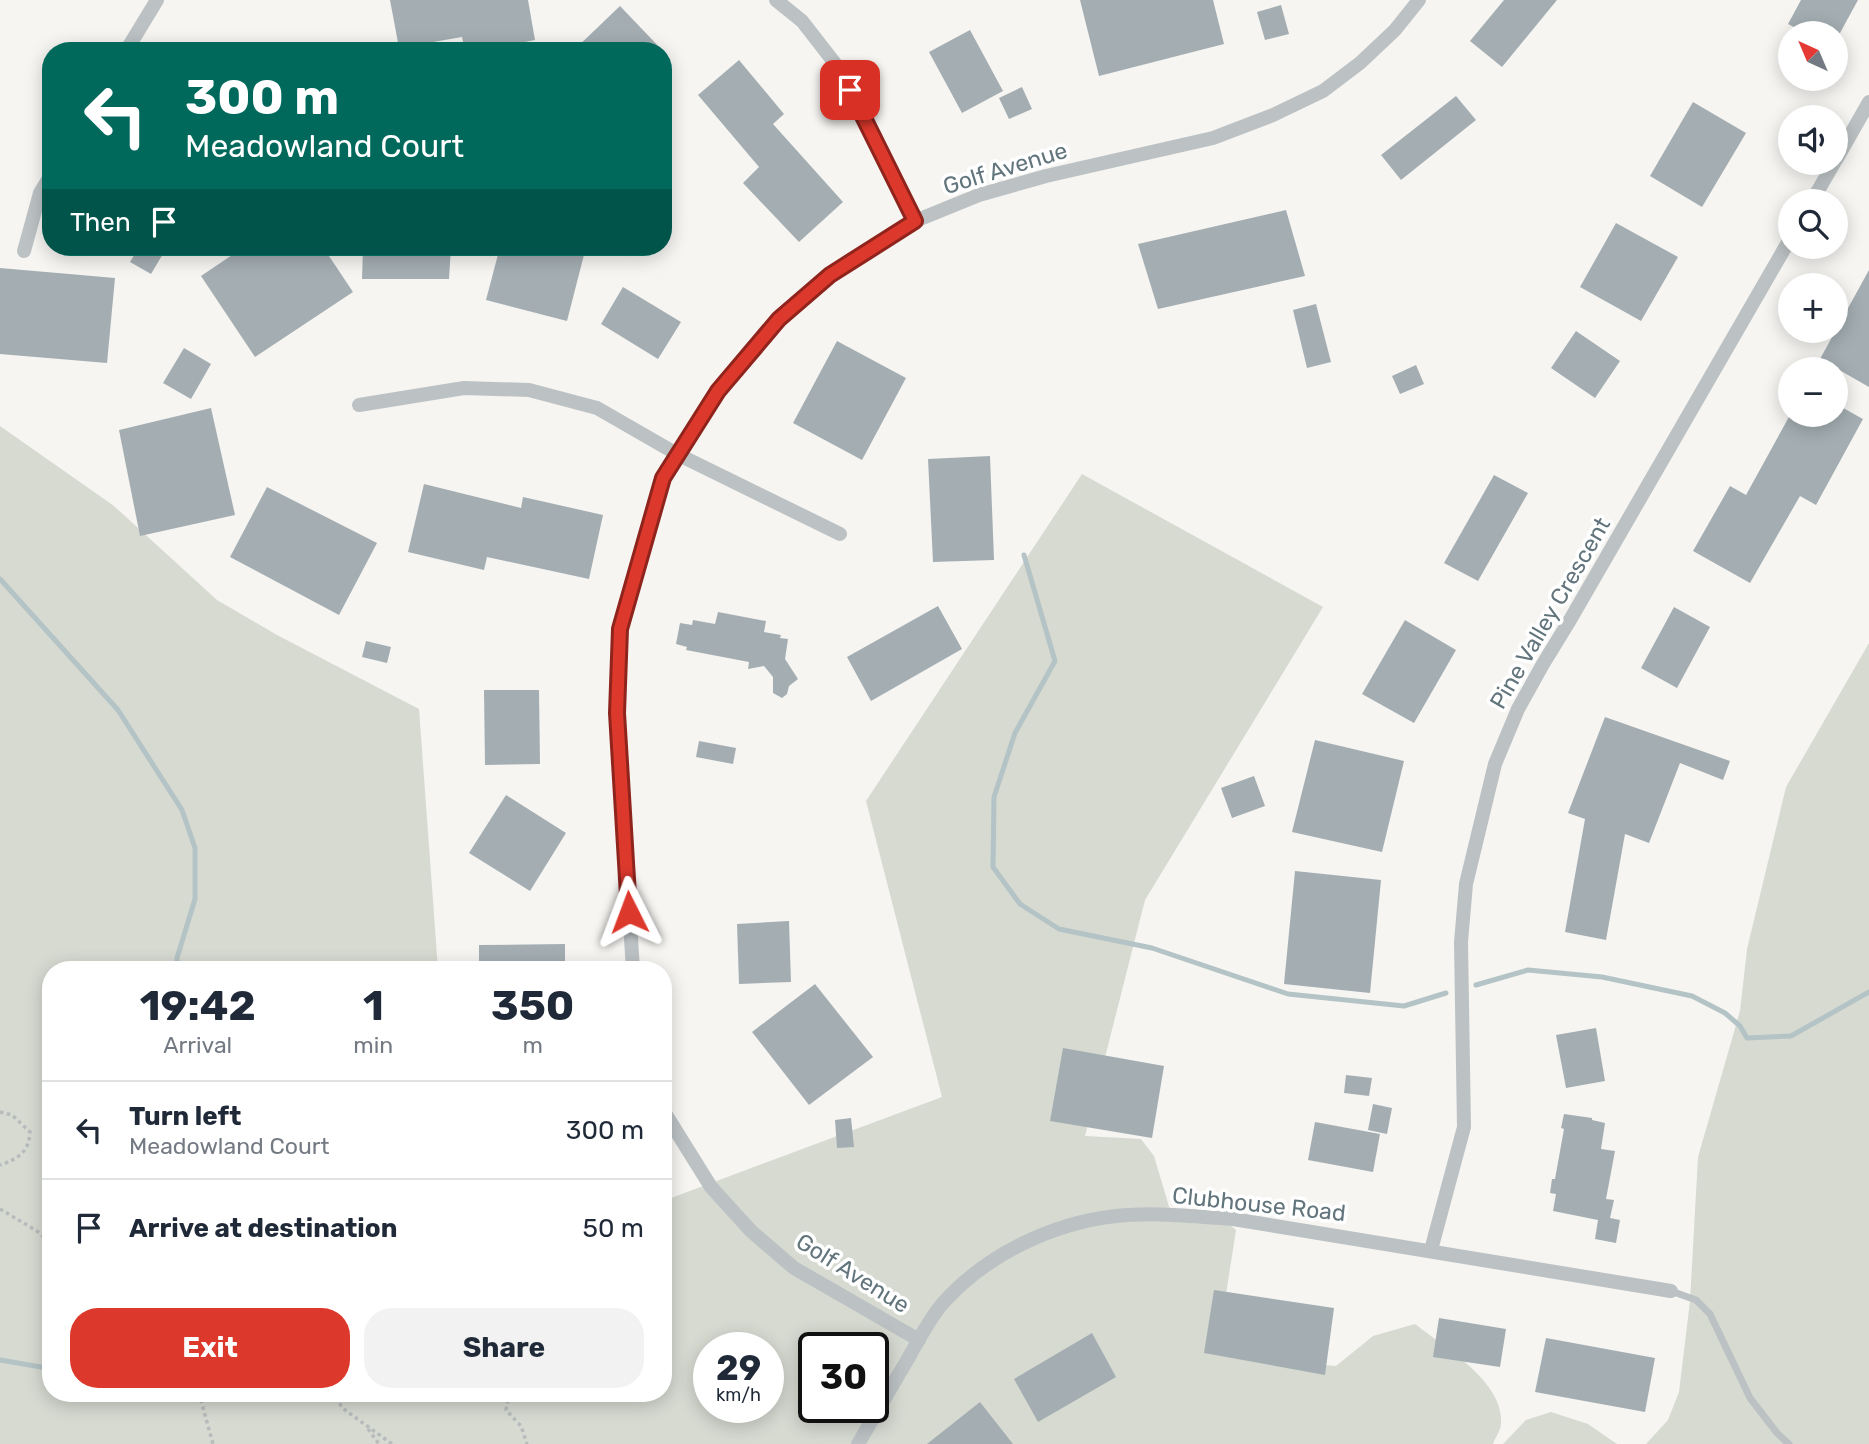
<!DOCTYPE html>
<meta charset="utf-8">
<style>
:root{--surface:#fff;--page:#f2f2f3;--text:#1f2937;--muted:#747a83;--line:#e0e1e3;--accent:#dc382c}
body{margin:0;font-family:Rubik,sans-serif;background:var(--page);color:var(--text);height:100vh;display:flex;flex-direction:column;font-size:26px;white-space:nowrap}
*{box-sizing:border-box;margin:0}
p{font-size:23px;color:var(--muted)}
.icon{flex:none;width:38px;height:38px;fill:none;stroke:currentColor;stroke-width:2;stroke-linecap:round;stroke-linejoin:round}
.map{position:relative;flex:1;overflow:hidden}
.drawer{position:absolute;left:42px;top:961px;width:630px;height:441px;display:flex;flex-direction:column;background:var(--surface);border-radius:28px;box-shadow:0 4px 18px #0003}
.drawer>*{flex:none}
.hud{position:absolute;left:42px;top:42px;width:630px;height:214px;border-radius:28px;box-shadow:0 4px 18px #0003;background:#00695c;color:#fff;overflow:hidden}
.needle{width:46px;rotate:316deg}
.buttons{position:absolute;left:1778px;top:21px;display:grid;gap:14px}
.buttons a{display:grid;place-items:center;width:70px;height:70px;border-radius:50%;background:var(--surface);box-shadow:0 4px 18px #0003;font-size:35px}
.speed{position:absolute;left:693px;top:1332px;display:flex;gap:14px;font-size:35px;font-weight:700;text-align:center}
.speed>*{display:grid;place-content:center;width:91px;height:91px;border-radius:50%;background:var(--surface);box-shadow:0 4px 18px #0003;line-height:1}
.speed small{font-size:18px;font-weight:400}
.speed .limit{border:4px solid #111;border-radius:10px;background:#fff;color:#111}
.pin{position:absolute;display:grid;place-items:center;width:60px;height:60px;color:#fff;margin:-30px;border-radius:14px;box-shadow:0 4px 10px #0006}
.me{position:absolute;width:77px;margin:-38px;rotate:357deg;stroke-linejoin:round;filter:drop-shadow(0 0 5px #0008)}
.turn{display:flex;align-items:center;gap:24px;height:147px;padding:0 28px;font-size:32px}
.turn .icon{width:91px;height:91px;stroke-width:2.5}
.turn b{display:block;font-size:49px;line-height:60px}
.then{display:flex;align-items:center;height:66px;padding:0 28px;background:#0003;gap:14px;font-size:26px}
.eta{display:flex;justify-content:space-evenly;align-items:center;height:119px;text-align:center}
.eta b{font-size:42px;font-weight:700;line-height:49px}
.primary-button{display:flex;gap:14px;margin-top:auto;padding:14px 28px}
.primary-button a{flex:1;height:80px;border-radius:28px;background:var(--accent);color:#fff;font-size:28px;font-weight:700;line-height:80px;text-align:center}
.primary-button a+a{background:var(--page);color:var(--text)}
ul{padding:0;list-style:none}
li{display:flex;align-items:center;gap:21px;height:98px;padding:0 28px;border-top:2px solid var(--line)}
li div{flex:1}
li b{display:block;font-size:26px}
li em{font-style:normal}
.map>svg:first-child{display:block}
.green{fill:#d6dad1;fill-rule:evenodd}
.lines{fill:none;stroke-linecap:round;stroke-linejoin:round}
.stream{stroke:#b4c3c5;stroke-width:5}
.building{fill:#a4aeb2}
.path{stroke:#b7bbbc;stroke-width:3.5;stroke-dasharray:3.5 3.5;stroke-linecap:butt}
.service{stroke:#bcc2c4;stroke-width:7}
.minor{stroke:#bcc2c4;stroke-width:14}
.route-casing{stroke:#8f241d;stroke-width:18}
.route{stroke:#dc382c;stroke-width:12}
.labels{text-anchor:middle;stroke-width:7;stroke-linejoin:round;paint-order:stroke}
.street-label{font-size:23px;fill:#62757c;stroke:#fff}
</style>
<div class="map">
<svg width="1869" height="1444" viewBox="0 0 1869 1444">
<rect width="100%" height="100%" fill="#f6f5f2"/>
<g class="green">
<path d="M 0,426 L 114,506 L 217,600 L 277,635 L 419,709 L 438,969 L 51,970 L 51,1393 L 663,1393 L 663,1201 L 942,1097 L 866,801 L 1082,474 L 1323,607 L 1145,900 L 1085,1136 L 1141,1139 L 1154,1156 L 1170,1210 L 1219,1216 L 1236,1230 L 1224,1307 L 1292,1362 L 1336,1366 L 1373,1336 L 1415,1324 C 1444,1347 1505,1382 1501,1424 C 1501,1430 1495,1438 1493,1444 L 0,1444 ZM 709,1348 L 768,1348 L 768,1407 L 709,1407 ZM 814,1348 L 873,1348 L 873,1407 L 814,1407 Z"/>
<path d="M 1869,643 L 1869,1444 L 1646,1444 L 1668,1420 L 1679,1392 L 1690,1301 L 1698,1157 L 1740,1011 L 1747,949 L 1786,787 Z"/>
<path d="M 1551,1412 L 1588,1424 L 1617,1444 L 1503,1444 L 1526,1420 Z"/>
</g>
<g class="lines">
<g class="stream">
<path d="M 1024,555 L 1055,661 L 1015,733 L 994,797 L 993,867 L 1020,904 L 1059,929 L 1152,948 L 1288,994 L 1404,1006 L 1446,993"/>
<path d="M 0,579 L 118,710 L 182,810 L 195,848 L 195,899 L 177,958 L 177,970"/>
<path d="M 1476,985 L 1528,970 L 1602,977 L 1692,996 L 1725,1013 L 1740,1026 L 1747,1038 L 1791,1036 L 1869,992"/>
<path d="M 0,1360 L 41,1367 L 51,1367"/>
</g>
</g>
<g class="building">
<path d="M 390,0 L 528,0 L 535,40 L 480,51 L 465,51 L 462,37 L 399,48 Z"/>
<path d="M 1080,0 L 1213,0 L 1224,44 L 1099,76 Z"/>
<path d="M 1504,0 L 1557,0 L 1502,67 L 1470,41 Z"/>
<path d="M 1801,0 L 1858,0 L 1840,33 L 1805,33 L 1788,24 Z"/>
<path d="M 1281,5 L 1289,34 L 1265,40 L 1257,12 Z"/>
<path d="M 620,6 L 663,51 L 573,51 Z"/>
<path d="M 970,30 L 1003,91 L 962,113 L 929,52 Z"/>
<path d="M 739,60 L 784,114 L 773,124 L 843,202 L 799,242 L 743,183 L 759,167 L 698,95 Z"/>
<path d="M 1022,87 L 1032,109 L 1009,119 L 999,98 Z"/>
<path d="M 1456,96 L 1476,120 L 1401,180 L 1381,155 Z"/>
<path d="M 1693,102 L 1746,133 L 1702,207 L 1650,176 Z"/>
<path d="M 1286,210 L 1305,276 L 1158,309 L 1138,244 Z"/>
<path d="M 1616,223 L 1678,257 L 1641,321 L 1580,287 Z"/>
<path d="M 139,247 L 167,247 L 151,274 L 130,262 Z"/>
<path d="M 244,247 L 323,247 L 353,292 L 255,357 L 201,276 Z"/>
<path d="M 363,247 L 451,247 L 449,279 L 362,279 Z"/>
<path d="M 500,247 L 586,247 L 567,321 L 486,300 Z"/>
<path d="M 0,268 L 115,278 L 107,363 L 0,354 Z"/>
<path d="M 1869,270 L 1869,387 L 1820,359 Z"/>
<path d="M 623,287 L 681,322 L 658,359 L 601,324 Z"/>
<path d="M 1316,304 L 1331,362 L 1307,368 L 1293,310 Z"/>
<path d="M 1576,331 L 1620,361 L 1595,398 L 1551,368 Z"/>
<path d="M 837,341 L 906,378 L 862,460 L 793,423 Z"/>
<path d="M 184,348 L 211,364 L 191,399 L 163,383 Z"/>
<path d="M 1416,365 L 1424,384 L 1400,394 L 1392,376 Z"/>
<path d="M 1836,404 L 1863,419 L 1816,505 L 1800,496 L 1750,583 L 1693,551 L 1730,486 L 1746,495 L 1790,415 L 1836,415 Z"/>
<path d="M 211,408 L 235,515 L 140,536 L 119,430 Z"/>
<path d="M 990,456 L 994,560 L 933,562 L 928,459 Z"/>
<path d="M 1494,475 L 1528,493 L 1478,581 L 1444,563 Z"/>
<path d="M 424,484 L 521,508 L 523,497 L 603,515 L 589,579 L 487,557 L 484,570 L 408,552 Z"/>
<path d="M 267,487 L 377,543 L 339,615 L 230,557 Z"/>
<path d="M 938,606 L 962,649 L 871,701 L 847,657 Z"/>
<path d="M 1674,607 L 1710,627 L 1677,688 L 1641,668 Z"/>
<path d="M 718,612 L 766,621 L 764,632 L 781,635 L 780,638 L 788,639 L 785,659 L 798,679 L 789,686 L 787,694 L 782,698 L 773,693 L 773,677 L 764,666 L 748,669 L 749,662 L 686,650 L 687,647 L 676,644 L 680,623 L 692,625 L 693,620 L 715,624 Z"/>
<path d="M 1405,620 L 1456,650 L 1414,723 L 1362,694 Z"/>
<path d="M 366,641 L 391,647 L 387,663 L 362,657 Z"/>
<path d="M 484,690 L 539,690 L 540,764 L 485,765 Z"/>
<path d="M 1605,717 L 1730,761 L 1723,780 L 1680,763 L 1649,843 L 1625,834 L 1606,940 L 1565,932 L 1585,819 L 1568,813 Z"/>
<path d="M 1315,740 L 1404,761 L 1382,852 L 1292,832 Z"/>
<path d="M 699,741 L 736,748 L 733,764 L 696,757 Z"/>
<path d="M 1254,776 L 1265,806 L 1232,818 L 1221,788 Z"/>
<path d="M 506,795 L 566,833 L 530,891 L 469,853 Z"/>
<path d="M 1295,871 L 1381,880 L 1370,993 L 1284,984 Z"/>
<path d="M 789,921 L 791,982 L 739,984 L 737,924 Z"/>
<path d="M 565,944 L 565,970 L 479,970 L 479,945 Z"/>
<path d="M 815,984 L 873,1057 L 809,1105 L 752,1032 Z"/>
<path d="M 1596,1028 L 1605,1081 L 1566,1088 L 1556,1035 Z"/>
<path d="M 1063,1048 L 1164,1066 L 1152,1138 L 1050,1121 Z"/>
<path d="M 1346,1075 L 1372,1078 L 1369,1096 L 1344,1093 Z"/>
<path d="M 1373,1104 L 1392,1108 L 1387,1134 L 1368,1130 Z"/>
<path d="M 1564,1114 L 1592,1118 L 1592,1120 L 1605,1123 L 1601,1149 L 1615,1151 L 1606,1199 L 1614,1200 L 1610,1218 L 1620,1220 L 1616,1243 L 1595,1239 L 1598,1220 L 1553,1211 L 1556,1194 L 1550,1193 L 1552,1179 L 1555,1179 L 1564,1129 L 1561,1128 Z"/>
<path d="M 851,1118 L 854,1147 L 837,1148 L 835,1120 Z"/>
<path d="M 1315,1122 L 1380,1134 L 1373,1172 L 1308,1160 Z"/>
<path d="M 1214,1290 L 1334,1308 L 1325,1375 L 1204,1353 Z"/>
<path d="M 1439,1318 L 1506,1329 L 1500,1367 L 1433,1357 Z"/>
<path d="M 1092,1333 L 1116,1377 L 1038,1422 L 1014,1379 Z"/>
<path d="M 1546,1338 L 1655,1358 L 1645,1412 L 1535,1392 Z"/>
<path d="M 980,1402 L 1013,1444 L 927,1444 Z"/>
</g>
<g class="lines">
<g class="path">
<path d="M 0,1112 L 12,1115 L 30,1132 C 29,1152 18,1159 0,1165"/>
<path d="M 0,1209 L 37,1231 L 51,1244"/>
<path d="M 199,1393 L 213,1444"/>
<path d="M 330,1393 L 345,1410 L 392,1444"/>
<path d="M 509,1393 L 506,1410 L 521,1426 L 527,1444"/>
<path d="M 368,1429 L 379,1444"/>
</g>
<path class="service" d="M 1671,1291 L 1696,1300 L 1710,1314 L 1750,1398 L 1777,1433 L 1789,1444"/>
<g class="minor">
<path d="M 776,0 L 802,21 L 837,66 L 864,115 L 915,221"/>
<path d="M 126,51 L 157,0"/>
<path d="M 1836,160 L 1869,102"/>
<path d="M 1812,201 L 1834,163"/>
<path d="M 24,251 L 40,193 L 51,175"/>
<path d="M 359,405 L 464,388 L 529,390 L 597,408 L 677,454 L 840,534"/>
<path d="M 633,970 L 617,713 L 620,629 L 663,478 L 717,391 L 779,319 L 830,275 L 915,221 L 979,195 L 1046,176 L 1213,138 L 1273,115 L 1323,91 L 1360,63 L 1395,30 L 1419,0"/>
<path d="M 663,1110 L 711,1187 L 751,1231 L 794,1268 L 919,1340"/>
<path d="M 1431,1250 L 1464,1127 L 1461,942 L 1466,884 L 1495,764 L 1518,709 L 1543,664 L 1570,620 L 1790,239"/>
<path d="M 858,1444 C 875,1415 892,1386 909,1357 C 919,1339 930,1318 943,1303 C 986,1255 1052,1223 1116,1216 C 1154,1212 1194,1216 1233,1219 L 1671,1291"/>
</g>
</g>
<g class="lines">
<g class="route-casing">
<path id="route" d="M 629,912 L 617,713 L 620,629 L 663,478 L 718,391 L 779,319 L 830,275 L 915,221 L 850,90"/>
</g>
<use href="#route" class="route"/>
</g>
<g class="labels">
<g class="street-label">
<text transform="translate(1005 168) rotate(-17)" y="8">Golf Avenue</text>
<text transform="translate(1550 613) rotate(-60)" y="8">Pine Valley Crescent</text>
<text transform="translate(1259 1204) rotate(6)" y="8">Clubhouse Road</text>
<text transform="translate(853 1273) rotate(32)" y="8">Golf Avenue</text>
</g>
</g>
</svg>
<div class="buttons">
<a><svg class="needle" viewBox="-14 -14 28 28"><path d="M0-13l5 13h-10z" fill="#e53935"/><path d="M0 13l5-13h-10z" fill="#747a83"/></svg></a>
<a><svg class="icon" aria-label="sound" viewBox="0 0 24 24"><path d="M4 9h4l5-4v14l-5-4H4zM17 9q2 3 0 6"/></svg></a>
<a><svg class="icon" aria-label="search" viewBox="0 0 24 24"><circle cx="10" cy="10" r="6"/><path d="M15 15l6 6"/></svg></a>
<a>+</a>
<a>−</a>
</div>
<div class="speed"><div>29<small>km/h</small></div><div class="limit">30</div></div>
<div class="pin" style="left:850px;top:90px;background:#d93025"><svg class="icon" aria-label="arrive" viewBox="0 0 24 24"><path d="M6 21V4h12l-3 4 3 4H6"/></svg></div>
<svg class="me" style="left:629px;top:912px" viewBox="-20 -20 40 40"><path d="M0-17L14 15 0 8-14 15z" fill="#dc382c" stroke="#fff" stroke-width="4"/></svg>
<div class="hud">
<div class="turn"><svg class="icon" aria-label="left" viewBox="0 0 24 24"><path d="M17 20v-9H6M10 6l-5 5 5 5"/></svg><div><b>300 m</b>Meadowland Court</div></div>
<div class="then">Then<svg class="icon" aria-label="arrive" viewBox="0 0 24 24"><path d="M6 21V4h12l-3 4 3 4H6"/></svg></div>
</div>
<section class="drawer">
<div class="eta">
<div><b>19:42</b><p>Arrival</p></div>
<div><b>1</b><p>min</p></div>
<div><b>350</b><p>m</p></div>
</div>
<ul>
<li><svg class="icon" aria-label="left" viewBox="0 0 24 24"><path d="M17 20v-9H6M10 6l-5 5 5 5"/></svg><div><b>Turn left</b><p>Meadowland Court</p></div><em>300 m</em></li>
<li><svg class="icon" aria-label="arrive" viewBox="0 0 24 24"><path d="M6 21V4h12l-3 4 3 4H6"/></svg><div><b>Arrive at destination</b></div><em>50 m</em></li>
</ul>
<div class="primary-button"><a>Exit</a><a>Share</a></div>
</section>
</div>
